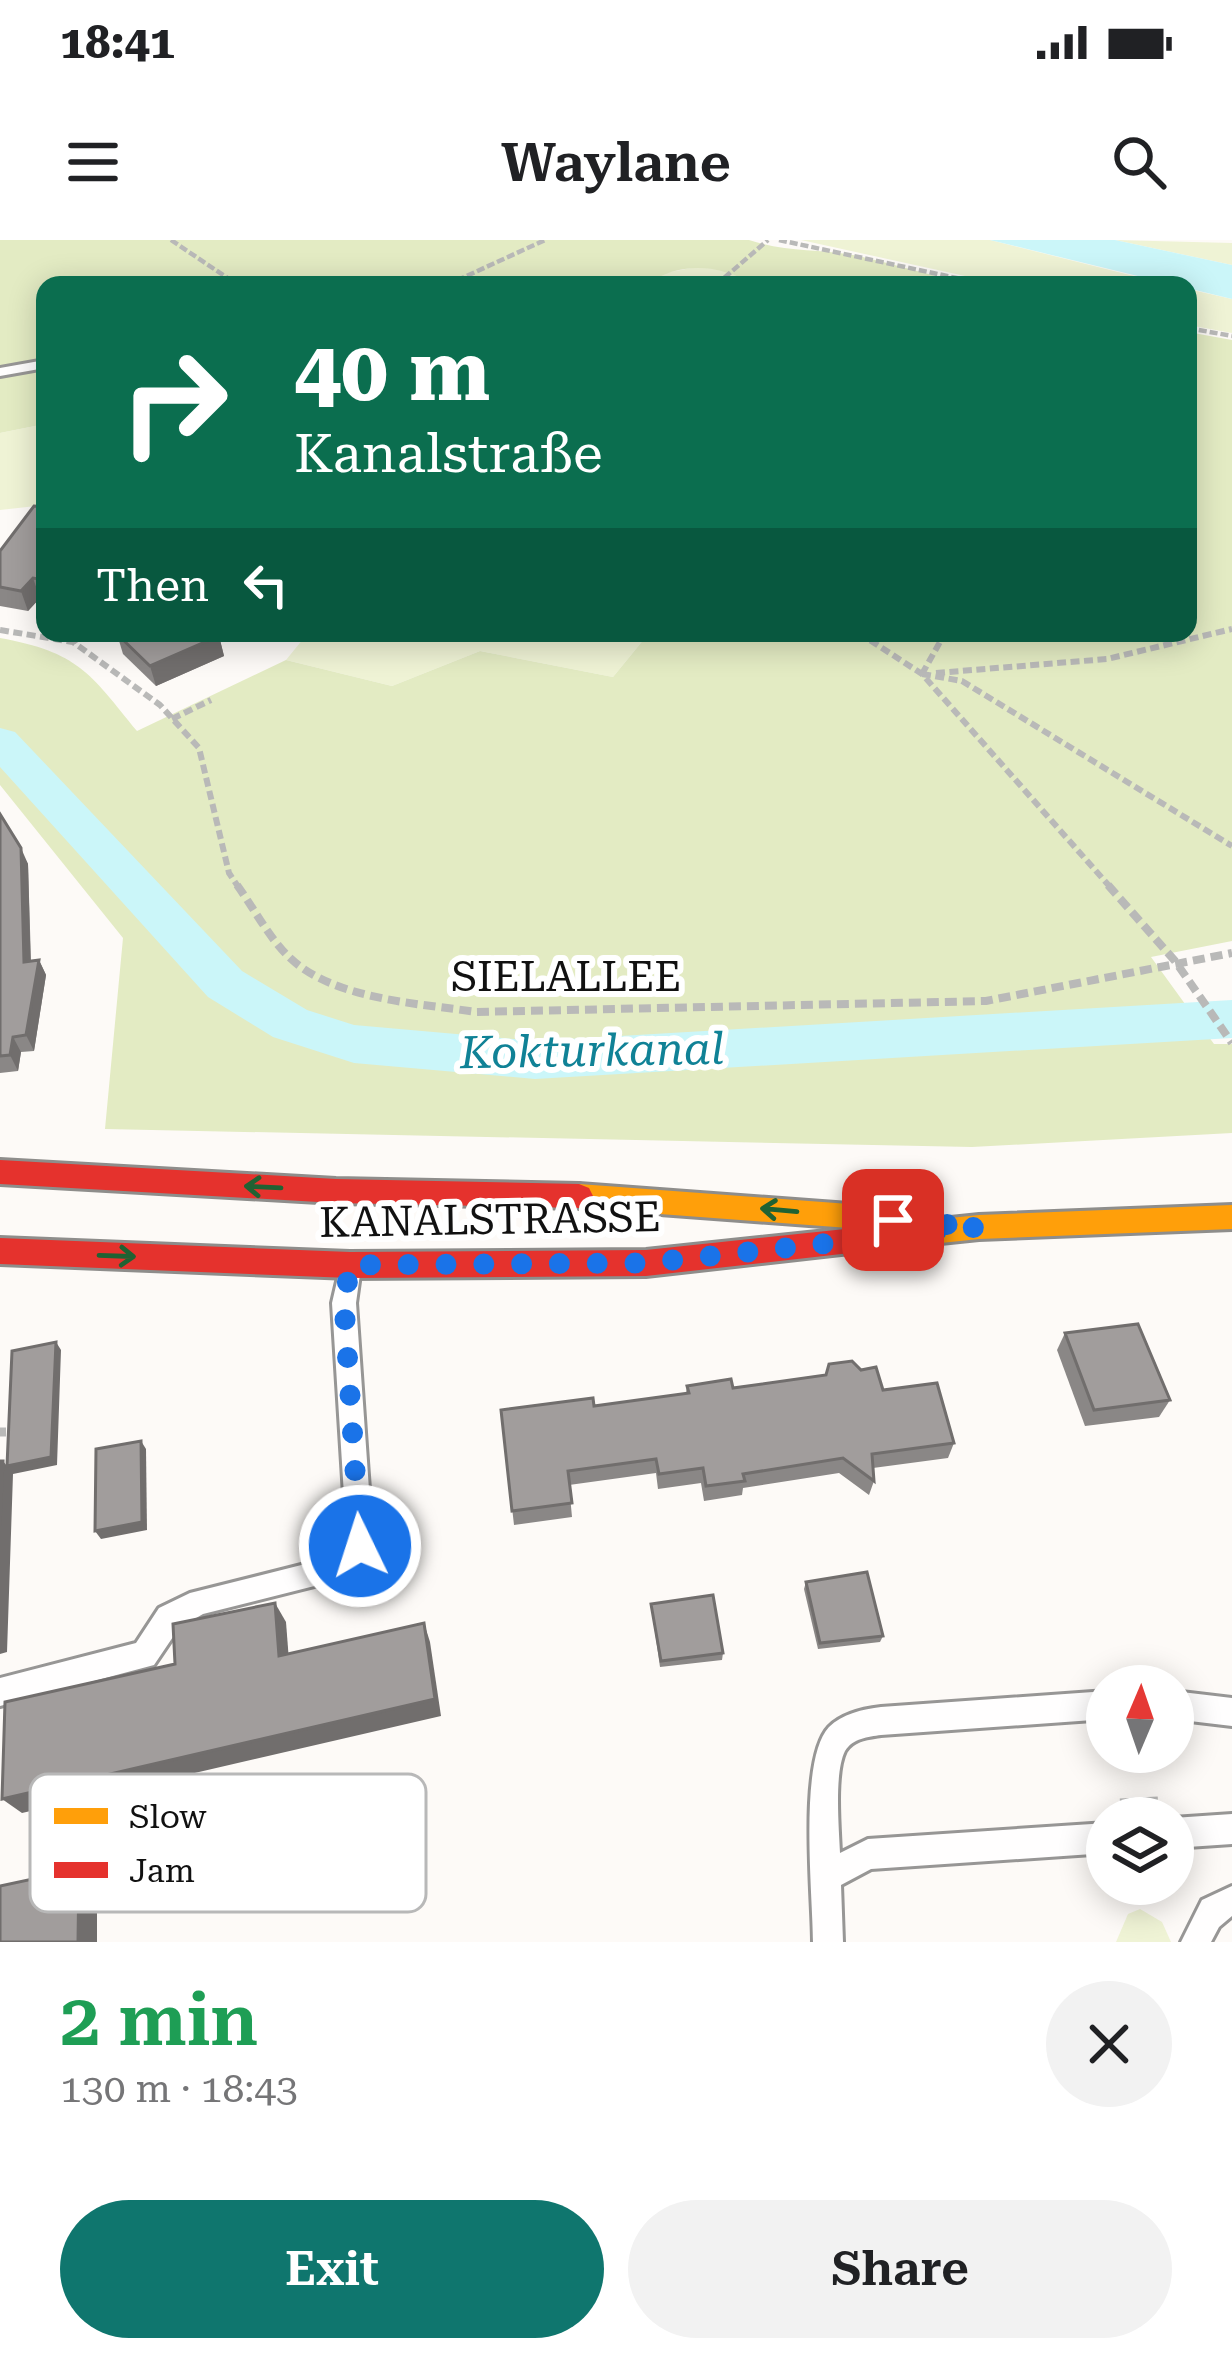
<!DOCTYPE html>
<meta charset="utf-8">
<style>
:root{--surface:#fff;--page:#f2f2f2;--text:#202124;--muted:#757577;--accent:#0f766e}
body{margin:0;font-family:"Roboto Serif",serif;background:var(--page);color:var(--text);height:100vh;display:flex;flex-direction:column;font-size:45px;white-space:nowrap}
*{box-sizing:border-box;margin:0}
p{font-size:39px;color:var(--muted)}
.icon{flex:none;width:66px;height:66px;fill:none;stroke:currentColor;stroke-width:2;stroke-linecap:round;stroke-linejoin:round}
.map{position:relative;height:1702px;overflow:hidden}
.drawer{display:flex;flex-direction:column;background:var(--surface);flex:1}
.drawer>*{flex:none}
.banner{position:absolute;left:36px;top:36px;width:1161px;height:366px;border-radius:24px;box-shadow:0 6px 30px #0003;background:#0b6e4f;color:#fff;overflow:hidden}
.needle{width:78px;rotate:2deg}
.buttons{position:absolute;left:1086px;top:1425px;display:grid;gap:24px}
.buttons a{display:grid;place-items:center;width:108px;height:108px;border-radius:50%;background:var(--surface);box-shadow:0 6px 30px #0003;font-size:60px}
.pin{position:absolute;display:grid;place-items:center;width:102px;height:102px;color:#fff;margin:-51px;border-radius:24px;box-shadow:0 6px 18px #0006}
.me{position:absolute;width:132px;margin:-66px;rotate:356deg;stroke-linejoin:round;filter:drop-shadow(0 0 9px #0008)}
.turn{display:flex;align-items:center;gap:42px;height:252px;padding:0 60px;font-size:54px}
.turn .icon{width:156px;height:156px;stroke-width:2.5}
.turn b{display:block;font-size:84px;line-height:102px}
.then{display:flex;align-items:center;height:114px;padding:0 60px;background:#0003;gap:24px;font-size:45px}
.round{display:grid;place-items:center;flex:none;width:126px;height:126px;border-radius:63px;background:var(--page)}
.headline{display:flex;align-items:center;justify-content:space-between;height:204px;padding:0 60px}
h1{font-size:72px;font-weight:600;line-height:90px;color:#1e9e55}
.primary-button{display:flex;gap:24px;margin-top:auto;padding:24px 60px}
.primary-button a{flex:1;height:138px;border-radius:72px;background:var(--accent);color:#fff;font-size:48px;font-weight:600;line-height:138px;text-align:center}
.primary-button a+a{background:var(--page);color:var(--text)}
.status{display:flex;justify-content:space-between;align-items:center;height:84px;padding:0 60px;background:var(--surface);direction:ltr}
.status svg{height:33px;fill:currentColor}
header{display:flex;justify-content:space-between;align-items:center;height:156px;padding:0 60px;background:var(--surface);font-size:54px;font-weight:600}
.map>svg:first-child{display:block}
.green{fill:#eff3d5}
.forest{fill:#e3ebc3}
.water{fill:#cbf6f9}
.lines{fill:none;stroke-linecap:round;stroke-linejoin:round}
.canal{fill:#cbf6f9;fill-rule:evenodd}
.lane-casing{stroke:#979695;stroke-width:6}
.slow-casing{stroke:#8e8d8b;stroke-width:6}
.jam-casing{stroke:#8e8d8b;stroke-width:6}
.path-far3{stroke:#b9b9b8;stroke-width:4.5;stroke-dasharray:8 3;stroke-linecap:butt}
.path-far2{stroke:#b9b9b8;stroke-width:6;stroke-dasharray:9 4.5;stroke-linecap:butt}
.path-far1{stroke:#b9b9b8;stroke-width:8;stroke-dasharray:12 6;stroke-linecap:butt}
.path{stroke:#b9b9b8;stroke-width:9;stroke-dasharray:15 8;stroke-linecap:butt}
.lane{fill:#fffefe;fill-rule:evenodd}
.slow{fill:#ff9f0a;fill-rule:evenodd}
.jam{fill:#e5322d;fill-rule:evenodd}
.wall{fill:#8a8786}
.shaded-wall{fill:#716e6d}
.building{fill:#a19d9c;stroke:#716e6d;stroke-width:3}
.oneway{stroke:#206233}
.route{stroke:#1a73e8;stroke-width:21;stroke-dasharray:0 37.8}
.labels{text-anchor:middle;stroke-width:12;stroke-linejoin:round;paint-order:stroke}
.street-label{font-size:42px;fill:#111;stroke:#fff}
.water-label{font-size:45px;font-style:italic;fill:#108296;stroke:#fff}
.key{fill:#fff;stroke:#b8b8b8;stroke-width:3}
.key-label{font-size:33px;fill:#111}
</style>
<div class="status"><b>18:41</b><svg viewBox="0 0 49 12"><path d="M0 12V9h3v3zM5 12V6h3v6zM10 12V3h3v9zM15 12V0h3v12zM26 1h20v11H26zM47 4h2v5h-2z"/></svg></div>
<header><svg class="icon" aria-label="menu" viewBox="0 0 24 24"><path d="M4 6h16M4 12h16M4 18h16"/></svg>Waylane<svg class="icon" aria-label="search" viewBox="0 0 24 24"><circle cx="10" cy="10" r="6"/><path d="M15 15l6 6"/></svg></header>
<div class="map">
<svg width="1232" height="1702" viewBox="0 0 1232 1702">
<rect width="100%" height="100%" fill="#fdfaf7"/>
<g class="green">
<path d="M 801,0 L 990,0 L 1170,45 L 1006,45 Z"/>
<path d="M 1115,0 L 1232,3 L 1232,25 Z"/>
<path d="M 696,27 L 726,30 L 754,45 L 646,45 L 660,34 Z"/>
<path d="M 1188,49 L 1232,59 L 1232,93 L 1188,85 Z"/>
<path d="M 45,184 L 45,265 L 0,270 L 0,193 Z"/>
<path d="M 308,393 L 649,393 L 613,437 L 480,411 L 392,446 L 286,420 Z"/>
<path d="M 1140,1669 L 1162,1682 L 1171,1702 L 1116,1702 L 1128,1674 Z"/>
</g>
<g class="forest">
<path d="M 0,0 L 749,0 C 784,12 816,9 853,15 C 893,23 933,37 974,45 L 754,45 C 720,24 679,21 646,45 L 45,45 L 45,184 L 0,193 Z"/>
<path d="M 1188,92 L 1232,100 L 1232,701 L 1151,717 L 1214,804 L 1232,804 L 1232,893 L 972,907 L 105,889 L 123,698 L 0,545 L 0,398 C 78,412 90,433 137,491 L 286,420 L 392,446 L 480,411 L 613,437 L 649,393 L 1188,393 Z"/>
</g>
<path class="water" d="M 990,0 L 1115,0 L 1232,25 L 1232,59 Z"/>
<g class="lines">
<path class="canal" d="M 0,488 L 15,492 L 242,731 L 307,770 L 354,785 L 535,801 L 1232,760 L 1232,798 L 535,839 L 354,823 L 273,797 L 208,757 L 0,527 Z"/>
<g class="lane-casing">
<g id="lane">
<path d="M 45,120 L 45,128 L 0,136 L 0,128 Z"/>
<path d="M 350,1017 L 358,1020 L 361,1027 L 356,1063 L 373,1307 L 354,1336 L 203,1374 L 179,1388 L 154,1425 L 0,1466 L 0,1438 L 136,1403 L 159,1368 L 190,1353 L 337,1316 L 347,1303 L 332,1063 L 342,1020 Z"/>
<path d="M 1107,1451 L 1107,1479 L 881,1495 C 868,1497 853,1498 845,1511 C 834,1533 839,1588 840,1613 L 868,1599 L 1107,1583 L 1107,1613 L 871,1629 L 841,1645 L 843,1702 L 813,1702 C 813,1655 798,1520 829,1487 C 842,1474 863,1469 881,1467 Z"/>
<path d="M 1173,1451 L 1232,1458 L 1232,1486 L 1173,1479 Z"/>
<path d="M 1232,1574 L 1232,1604 L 1173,1608 L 1173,1578 Z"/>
<path d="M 1232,1646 L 1232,1676 L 1219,1687 L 1211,1702 L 1181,1702 L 1202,1660 Z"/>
</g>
</g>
<g class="slow-casing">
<g id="slow">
<path d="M 579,944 L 849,964 L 859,967 L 863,976 L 859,985 L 849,988 L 579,968 L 569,964 L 565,956 L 569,948 Z"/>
<path d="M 1232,965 L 1232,989 L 979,999 L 912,1006 L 902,1003 L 897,994 L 902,985 L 912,982 L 979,975 Z"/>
</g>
</g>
<g class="jam-casing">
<g id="jam">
<path d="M 0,920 L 336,939 L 579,944 L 589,948 L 593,956 L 589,964 L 579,968 L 336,963 L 0,944 Z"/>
<path d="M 912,982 L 922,985 L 927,994 L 922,1003 L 912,1006 L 646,1036 L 350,1038 L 0,1024 L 0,998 L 350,1012 L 646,1010 Z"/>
</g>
</g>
<g class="path-far3">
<path d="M 171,0 L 238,45"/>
<path d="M 779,0 L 989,45"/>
<path d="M 447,45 L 545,0"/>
<path d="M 669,45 L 676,40 L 706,45"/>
<path d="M 716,45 L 768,0"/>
<path d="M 1188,88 L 1232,96"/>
</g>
<g class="path-far2">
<path d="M 0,390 L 73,402 L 160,465 L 199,508 L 229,633 L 239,648"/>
<path d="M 859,393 L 922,434 L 1111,648"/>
<path d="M 73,402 L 86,393"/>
<path d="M 936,433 L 1107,419 L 1232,389"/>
<path d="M 922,434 L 962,441 L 1232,606"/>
<path d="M 922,434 L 945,393"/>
<path d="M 172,479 L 211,460"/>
</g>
<g class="path-far1">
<path d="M 237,645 C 253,667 268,696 287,715 C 331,760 418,763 476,772 L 986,761 L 1232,713"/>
<path d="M 1108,645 L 1175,721 L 1232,803"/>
</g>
<g class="path">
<path d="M 0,1192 L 6,1192"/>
<path d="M 1120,1435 L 1159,1433"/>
<path d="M 1120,1563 L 1159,1561"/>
</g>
<use href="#lane" class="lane"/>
<use href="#slow" class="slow"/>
<use href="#jam" class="jam"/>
</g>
<g class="wall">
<path d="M 45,267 L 45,359 L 40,358 L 28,371 L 0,366 L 0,311 Z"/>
<path d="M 117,394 L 219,396 L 224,416 L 156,446 L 123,414 Z"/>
<path d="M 0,574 L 28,624 L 31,721 L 39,720 L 46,735 L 34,811 L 21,812 L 18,831 L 0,833 Z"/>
<path d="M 1065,1093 L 1170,1160 L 1159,1177 L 1085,1186 L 1057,1110 Z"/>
<path d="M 687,1146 L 883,1150 L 954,1203 L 948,1218 L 873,1228 L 874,1241 L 869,1255 L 839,1233 L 743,1248 L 742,1255 L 704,1261 L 701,1243 L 658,1249 L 656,1233 L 569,1245 L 572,1277 L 514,1285 L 501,1170 L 594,1166 L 686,1154 Z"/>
<path d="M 806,1342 L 883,1396 L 880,1402 L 818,1409 L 804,1349 Z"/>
<path d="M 651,1364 L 723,1413 L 722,1420 L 660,1427 Z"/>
</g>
<g class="shaded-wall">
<path d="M 33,338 L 40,358 L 28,371 L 21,351 Z"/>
<path d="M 219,396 L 224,416 L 156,446 L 150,426 Z"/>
<path d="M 21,608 L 28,624 L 31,738 L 24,722 Z"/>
<path d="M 39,720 L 46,735 L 34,811 L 26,795 Z"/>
<path d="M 13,797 L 21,812 L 18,831 L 10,815 Z"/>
<path d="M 56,1102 L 61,1110 L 57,1225 L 13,1234 L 7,1412 L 0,1414 L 0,1286 L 3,1221 L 7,1226 Z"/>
<path d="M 141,1201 L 146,1209 L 147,1290 L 101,1299 L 95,1291 Z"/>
<path d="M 275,1363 L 286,1382 L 290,1434 L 279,1416 Z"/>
<path d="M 424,1383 L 430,1402 L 441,1476 L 22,1573 L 2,1559 Z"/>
<path d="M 79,1629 L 97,1641 L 97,1702 L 78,1702 Z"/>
</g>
<g class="building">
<path d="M 34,266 L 45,267 L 45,340 L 33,338 L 21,351 L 0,347 L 0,311 Z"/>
<path d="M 119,393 L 216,393 L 219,396 L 150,426 L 117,394 Z"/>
<path d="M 0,574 L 21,608 L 24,722 L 39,720 L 26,795 L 13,797 L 10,815 L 0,816 Z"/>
<path d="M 1138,1084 L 1170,1160 L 1094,1170 L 1065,1093 Z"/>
<path d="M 56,1102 L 51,1217 L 7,1226 L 12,1111 Z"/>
<path d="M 852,1121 L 861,1130 L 876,1127 L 883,1150 L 937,1143 L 954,1203 L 872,1214 L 874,1241 L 843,1218 L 743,1234 L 745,1241 L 706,1246 L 703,1228 L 659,1234 L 656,1219 L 568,1231 L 572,1263 L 512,1271 L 501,1170 L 593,1158 L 594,1166 L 689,1153 L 687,1146 L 731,1139 L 733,1148 L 826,1135 L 829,1124 Z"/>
<path d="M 141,1201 L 142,1282 L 95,1291 L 96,1209 Z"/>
<path d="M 0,1221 L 3,1221 L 0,1286 Z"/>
<path d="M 867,1332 L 883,1396 L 820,1403 L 806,1342 Z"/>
<path d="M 713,1355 L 723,1413 L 661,1421 L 651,1364 Z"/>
<path d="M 275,1363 L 279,1416 L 424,1383 L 435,1459 L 2,1559 L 5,1462 L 175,1424 L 173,1384 Z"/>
<path d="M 79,1629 L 78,1702 L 0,1702 L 0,1646 Z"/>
</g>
<defs><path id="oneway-shaft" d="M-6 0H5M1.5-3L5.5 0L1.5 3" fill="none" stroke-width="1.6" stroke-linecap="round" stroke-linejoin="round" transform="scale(3)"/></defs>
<g class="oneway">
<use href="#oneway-shaft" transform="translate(263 947) rotate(-177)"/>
<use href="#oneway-shaft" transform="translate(779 970) rotate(-175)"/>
<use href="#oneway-shaft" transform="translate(117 1016) rotate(2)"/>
</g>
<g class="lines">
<path class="route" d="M 360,1306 L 344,1064 L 350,1025 L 646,1023 L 979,987 L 893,980"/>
</g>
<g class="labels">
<g class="street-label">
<text x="566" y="751">SIELALLEE</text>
<text transform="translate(490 979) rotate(-1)" y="15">KANALSTRASSE</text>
</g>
<g class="water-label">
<text transform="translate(592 810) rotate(-1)" y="16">Kokturkanal</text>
</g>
</g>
<rect x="30" y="1534" width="396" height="138" rx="18" class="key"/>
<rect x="54" y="1568" width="54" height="16" fill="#ff9f0a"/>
<rect x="54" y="1622" width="54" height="16" fill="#e5322d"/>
<g class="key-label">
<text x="129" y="1588">Slow</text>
<text x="129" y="1642">Jam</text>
</g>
</svg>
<div class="buttons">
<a><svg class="needle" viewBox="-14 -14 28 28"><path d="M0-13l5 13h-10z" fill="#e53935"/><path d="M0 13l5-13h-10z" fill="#757577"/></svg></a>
<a><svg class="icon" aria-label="layers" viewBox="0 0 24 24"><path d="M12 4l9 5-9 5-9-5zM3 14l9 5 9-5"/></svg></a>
</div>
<div class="pin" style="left:893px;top:980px;background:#d93025"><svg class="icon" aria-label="arrive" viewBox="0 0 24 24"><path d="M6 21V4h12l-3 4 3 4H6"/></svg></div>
<svg class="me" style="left:360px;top:1306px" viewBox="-20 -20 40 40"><circle r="17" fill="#1a73e8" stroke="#fff" stroke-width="3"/><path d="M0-11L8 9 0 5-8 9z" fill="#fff"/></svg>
<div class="banner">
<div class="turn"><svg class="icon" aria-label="right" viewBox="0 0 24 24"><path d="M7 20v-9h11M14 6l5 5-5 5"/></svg><div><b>40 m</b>Kanalstraße</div></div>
<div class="then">Then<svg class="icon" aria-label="left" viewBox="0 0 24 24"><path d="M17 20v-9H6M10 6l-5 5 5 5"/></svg></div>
</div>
</div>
<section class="drawer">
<div class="headline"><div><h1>2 min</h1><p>130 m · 18:43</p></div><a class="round"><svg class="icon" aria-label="close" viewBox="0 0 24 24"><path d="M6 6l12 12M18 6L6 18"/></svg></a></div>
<div class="primary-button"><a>Exit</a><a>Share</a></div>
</section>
